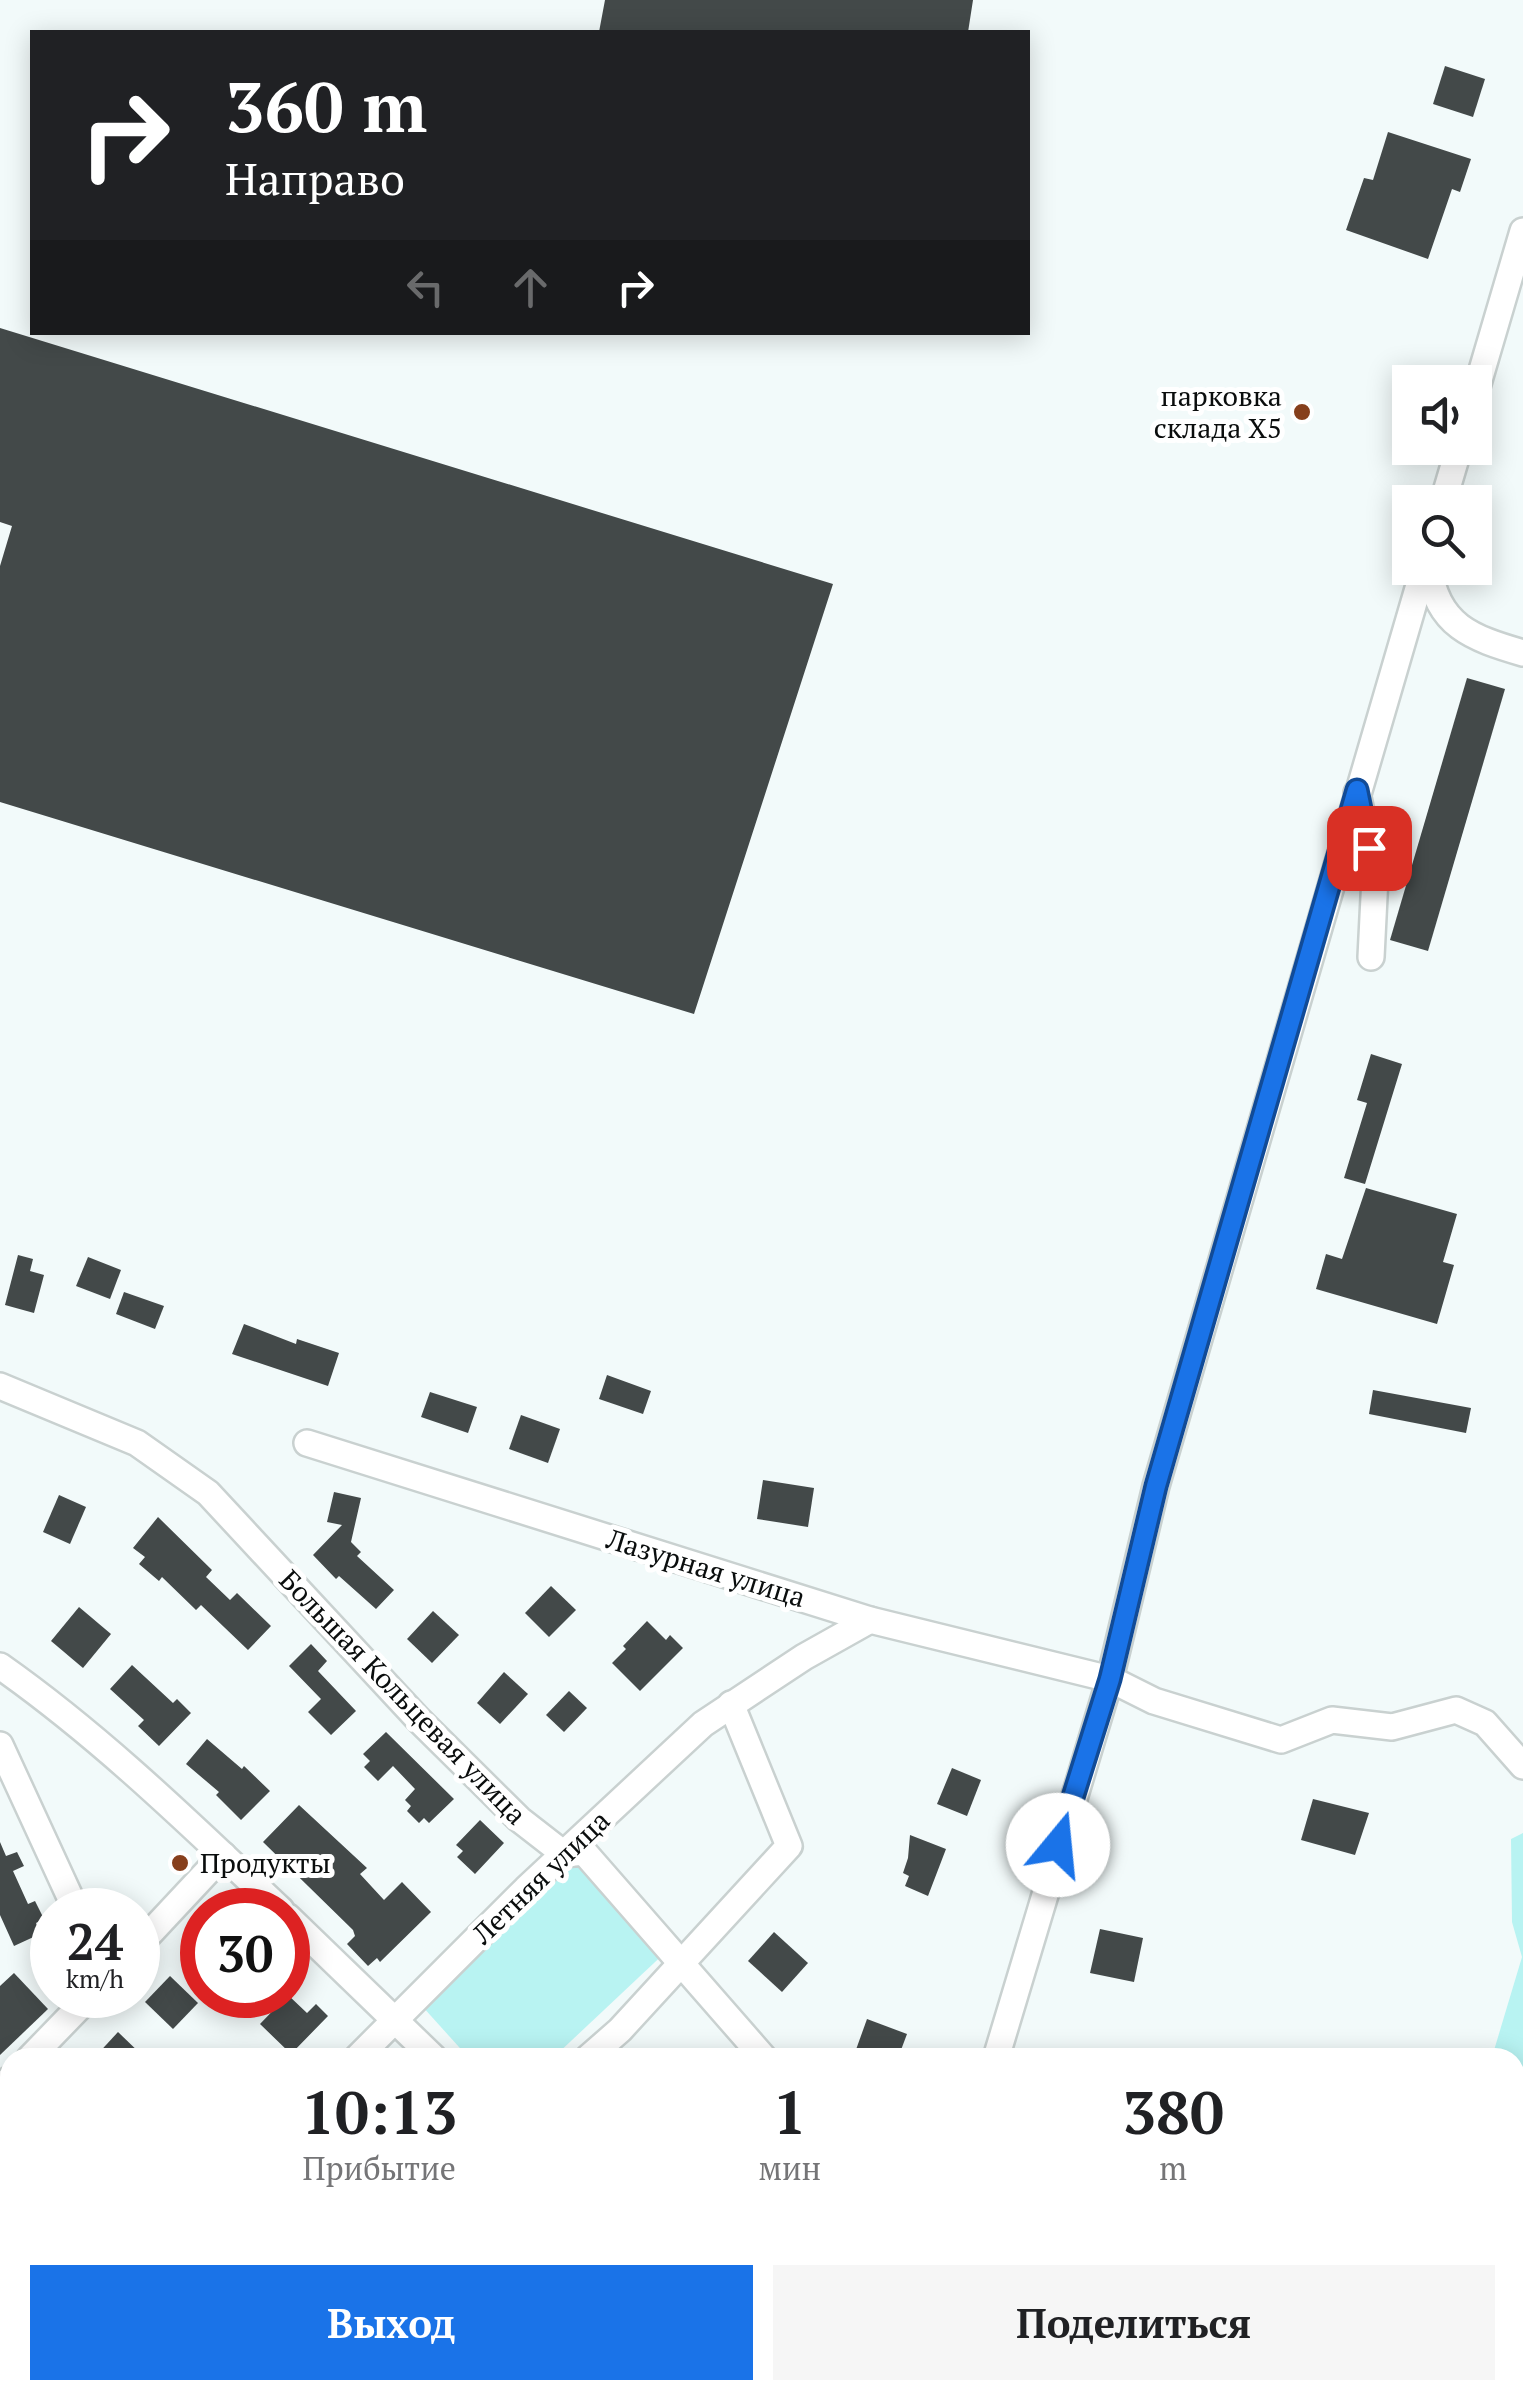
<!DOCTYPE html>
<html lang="ru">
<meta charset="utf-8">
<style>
:root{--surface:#fff;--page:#f6f6f6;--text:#202124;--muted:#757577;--accent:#1a73e8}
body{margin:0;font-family:"PT Serif",serif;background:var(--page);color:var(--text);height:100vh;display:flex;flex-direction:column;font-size:38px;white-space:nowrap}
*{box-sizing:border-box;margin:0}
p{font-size:32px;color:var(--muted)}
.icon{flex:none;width:55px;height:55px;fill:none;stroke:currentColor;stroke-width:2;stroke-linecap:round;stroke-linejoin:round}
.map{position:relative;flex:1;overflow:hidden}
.side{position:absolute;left:0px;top:2048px;width:1525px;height:352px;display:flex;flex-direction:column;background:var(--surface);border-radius:30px 30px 0 0;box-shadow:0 5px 25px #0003}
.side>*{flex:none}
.banner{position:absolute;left:30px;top:30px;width:1000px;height:305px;border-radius:0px;box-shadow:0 5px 25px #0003;background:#202124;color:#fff;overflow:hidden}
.buttons{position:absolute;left:1392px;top:365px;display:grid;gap:20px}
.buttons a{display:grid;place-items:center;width:100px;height:100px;border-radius:0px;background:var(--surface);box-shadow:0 5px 25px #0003;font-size:50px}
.speed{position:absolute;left:30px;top:1888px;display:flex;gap:20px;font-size:50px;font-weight:700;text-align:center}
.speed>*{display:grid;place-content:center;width:130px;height:130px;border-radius:50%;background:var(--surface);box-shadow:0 5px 25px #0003;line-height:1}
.speed small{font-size:25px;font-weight:400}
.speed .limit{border:15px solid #d22;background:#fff;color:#111}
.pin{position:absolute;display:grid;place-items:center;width:85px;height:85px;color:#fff;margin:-42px;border-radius:20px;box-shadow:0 5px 15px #0006}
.me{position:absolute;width:110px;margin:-55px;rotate:17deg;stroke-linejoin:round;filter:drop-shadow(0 0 8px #0008)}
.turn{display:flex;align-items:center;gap:35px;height:210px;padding:0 30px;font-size:45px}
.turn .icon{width:130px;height:130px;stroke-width:2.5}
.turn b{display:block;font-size:70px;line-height:85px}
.lanes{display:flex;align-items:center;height:95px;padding:0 30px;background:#0003;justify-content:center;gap:50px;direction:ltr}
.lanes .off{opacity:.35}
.eta{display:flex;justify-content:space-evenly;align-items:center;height:170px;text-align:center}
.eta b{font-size:60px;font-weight:800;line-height:70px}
.cta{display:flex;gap:20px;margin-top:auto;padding:20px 30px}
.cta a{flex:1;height:115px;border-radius:0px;background:var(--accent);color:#fff;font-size:40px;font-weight:800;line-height:115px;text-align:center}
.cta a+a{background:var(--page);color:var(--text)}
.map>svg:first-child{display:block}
.green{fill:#b8f3f2}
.building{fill:#434949}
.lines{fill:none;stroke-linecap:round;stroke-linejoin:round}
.minor-casing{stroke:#c9d1d0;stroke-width:30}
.minor{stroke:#fff;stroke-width:25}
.route-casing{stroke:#114b97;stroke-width:25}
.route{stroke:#1a73e8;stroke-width:18}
.poi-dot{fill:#863f1c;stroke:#fff;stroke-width:4}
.labels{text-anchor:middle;stroke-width:10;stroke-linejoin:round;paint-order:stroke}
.poi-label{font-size:28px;fill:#0a0d0d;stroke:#fff;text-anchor:end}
.street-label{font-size:28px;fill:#0a0d0d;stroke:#fff}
</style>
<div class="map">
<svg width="1523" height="2399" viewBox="0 0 1523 2399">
<rect width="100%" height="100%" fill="#f2fafa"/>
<g class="green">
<path d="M 1523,1833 L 1523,2289 L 1515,2292 L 1515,2058 L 1492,2057 L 1522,1957 L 1512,1922 L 1511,1839 Z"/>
<path d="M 585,1843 L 671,1947 L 554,2057 L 468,2057 L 422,2006 Z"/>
<path d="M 50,2390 L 245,2390 L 236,2399 L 41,2399 Z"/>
<path d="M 1176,2390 L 1370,2390 L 1356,2399 L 1165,2399 Z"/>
</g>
<g class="building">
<path d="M 605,0 L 973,0 L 968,32 L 599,32 Z"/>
<path d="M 1445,66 L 1485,79 L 1473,117 L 1433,104 Z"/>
<path d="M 1388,132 L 1471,159 L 1460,192 L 1452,189 L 1428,259 L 1346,230 L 1364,178 L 1373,180 Z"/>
<path d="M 0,328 L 833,584 L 694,1014 L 0,802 L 0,566 L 12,526 L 0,522 Z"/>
<path d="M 1467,678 L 1505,689 L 1428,951 L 1390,940 Z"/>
<path d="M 1371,1054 L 1402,1064 L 1365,1184 L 1344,1178 L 1367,1103 L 1357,1100 Z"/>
<path d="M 1366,1188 L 1457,1214 L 1443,1262 L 1454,1265 L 1437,1324 L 1316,1289 L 1326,1254 L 1342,1259 Z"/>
<path d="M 18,1255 L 33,1259 L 30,1271 L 44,1275 L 34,1313 L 5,1305 Z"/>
<path d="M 88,1257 L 121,1270 L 110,1299 L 76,1286 Z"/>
<path d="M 124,1292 L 164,1306 L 155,1329 L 116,1314 Z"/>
<path d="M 244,1324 L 296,1344 L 297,1339 L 339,1353 L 328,1386 L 232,1354 Z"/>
<path d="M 607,1375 L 651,1391 L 643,1414 L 599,1399 Z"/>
<path d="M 1373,1390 L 1471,1408 L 1466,1433 L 1369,1414 Z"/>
<path d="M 430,1392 L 477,1407 L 468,1433 L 421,1417 Z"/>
<path d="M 521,1415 L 560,1429 L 548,1463 L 509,1449 Z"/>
<path d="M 763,1480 L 814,1488 L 808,1527 L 757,1519 Z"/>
<path d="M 334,1492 L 361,1498 L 351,1542 L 361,1552 L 357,1556 L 394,1590 L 376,1609 L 339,1576 L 336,1579 L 313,1555 L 342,1525 L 327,1522 Z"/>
<path d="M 59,1495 L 86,1507 L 70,1544 L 43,1532 Z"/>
<path d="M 158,1517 L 212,1570 L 206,1577 L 230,1600 L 237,1593 L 271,1626 L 248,1650 L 201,1605 L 196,1610 L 162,1577 L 159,1581 L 139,1564 L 145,1557 L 133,1548 Z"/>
<path d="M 551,1586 L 576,1610 L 549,1637 L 525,1613 Z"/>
<path d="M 79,1607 L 111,1634 L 83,1668 L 51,1641 Z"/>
<path d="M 433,1611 L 459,1635 L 432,1663 L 407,1639 Z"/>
<path d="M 647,1621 L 666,1640 L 670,1635 L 683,1648 L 640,1691 L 612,1663 L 626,1649 L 623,1646 Z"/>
<path d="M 311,1644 L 327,1661 L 318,1671 L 356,1711 L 331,1735 L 308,1712 L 321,1699 L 289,1666 Z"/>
<path d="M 132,1665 L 173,1703 L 177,1699 L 191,1713 L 159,1746 L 138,1726 L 144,1720 L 110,1689 Z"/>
<path d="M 504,1672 L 528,1694 L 500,1724 L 477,1703 Z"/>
<path d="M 569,1691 L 587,1708 L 564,1732 L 546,1715 Z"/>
<path d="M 386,1732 L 454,1799 L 429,1823 L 424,1818 L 419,1823 L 407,1811 L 411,1806 L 405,1800 L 415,1789 L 393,1766 L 378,1781 L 364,1767 L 370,1761 L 363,1754 Z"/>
<path d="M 207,1739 L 242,1769 L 244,1766 L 270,1791 L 241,1820 L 216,1795 L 219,1792 L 186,1764 Z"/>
<path d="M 952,1768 L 981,1780 L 967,1816 L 937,1804 Z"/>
<path d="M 1313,1799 L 1369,1813 L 1355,1855 L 1301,1840 Z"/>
<path d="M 299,1805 L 367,1868 L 360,1874 L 384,1900 L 402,1882 L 431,1912 L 380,1962 L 377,1958 L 368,1966 L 347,1944 L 355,1936 L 353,1930 L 263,1842 Z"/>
<path d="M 480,1820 L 504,1843 L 475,1874 L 457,1857 L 463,1851 L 456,1845 Z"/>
<path d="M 910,1835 L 946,1849 L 928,1896 L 905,1886 L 909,1876 L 903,1873 L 908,1858 Z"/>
<path d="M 0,1842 L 6,1856 L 17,1852 L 24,1866 L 13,1871 L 28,1904 L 35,1901 L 44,1919 L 36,1923 L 40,1934 L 14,1946 L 0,1915 Z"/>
<path d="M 1100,1929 L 1143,1938 L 1134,1982 L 1090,1973 Z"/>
<path d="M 774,1932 L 808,1963 L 782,1992 L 748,1961 Z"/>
<path d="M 14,1973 L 48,2009 L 0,2055 L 0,1986 Z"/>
<path d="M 170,1976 L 198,2003 L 173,2029 L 145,2002 Z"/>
<path d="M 288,1995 L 307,2013 L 316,2004 L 328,2016 L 291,2054 L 260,2024 Z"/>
<path d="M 867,2019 L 907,2034 L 898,2058 L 853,2058 Z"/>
<path d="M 118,2032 L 145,2058 L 94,2058 Z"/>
</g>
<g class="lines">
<g class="minor-casing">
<g id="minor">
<path d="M 1475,394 L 1523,231"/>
<path d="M 1443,502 L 1459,448"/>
<path d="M 1429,568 C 1437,626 1472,638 1523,653"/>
<path d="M 1357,793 L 1375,877 L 1371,957"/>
<path d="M 0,1386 L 137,1443 L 208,1493 L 419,1720 L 519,1819 L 564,1854 L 584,1852 L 764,2058"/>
<path d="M 307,1443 L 870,1620 L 1110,1679 L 1154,1701 L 1281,1740 L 1332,1720 L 1392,1727 L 1456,1710 L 1485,1723 L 1523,1766"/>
<path d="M 0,1666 C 101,1737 191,1825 281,1910"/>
<path d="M 0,1745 L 76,1910"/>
<path d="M 288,1917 L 434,2058"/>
<path d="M 138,1946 L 223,1855"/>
<path d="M 30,2058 L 91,1995"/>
<path d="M 357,2058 L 526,1889 L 703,1724 L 804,1657 L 870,1620"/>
<path d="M 588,2058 L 620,2030 L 789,1846 L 731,1704"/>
<path d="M 996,2058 L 1110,1679 L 1156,1486 L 1424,568"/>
<path d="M 0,2089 L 10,2079"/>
<path d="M 26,2399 L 34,2390"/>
<path d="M 252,2399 L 260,2390"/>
<path d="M 532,2399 L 537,2390"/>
<path d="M 897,2399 L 900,2390"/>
</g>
</g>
<use href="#minor" class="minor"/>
</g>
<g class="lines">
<g class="route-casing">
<path id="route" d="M 1058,1845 L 1110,1679 L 1156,1486 L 1357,790 L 1369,848"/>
</g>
<use href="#route" class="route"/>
</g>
<g class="poi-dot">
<circle cx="1302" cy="412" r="10"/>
<circle cx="180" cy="1863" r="10"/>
</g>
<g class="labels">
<g class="poi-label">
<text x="1282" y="406">парковка<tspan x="1282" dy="32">склада X5</tspan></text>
<text x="200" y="1873" text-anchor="start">Продукты</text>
</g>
<g class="street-label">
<text transform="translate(706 1568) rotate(17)" y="10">Лазурная улица</text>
<text transform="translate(403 1697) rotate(46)" y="10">Большая Кольцевая улица</text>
<text transform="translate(541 1877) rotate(-44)" y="10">Летняя улица</text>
</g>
</g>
</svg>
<div class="buttons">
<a><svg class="icon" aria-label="sound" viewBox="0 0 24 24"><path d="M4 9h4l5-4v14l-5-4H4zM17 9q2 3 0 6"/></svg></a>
<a><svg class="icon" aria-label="search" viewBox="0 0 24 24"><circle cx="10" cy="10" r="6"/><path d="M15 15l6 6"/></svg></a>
</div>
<div class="speed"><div>24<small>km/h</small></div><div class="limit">30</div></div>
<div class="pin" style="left:1369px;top:848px;background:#d93025"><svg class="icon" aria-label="arrive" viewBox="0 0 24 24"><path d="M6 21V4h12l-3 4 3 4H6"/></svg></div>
<svg class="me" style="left:1058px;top:1845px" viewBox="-20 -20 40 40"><circle r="19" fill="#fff"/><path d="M0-13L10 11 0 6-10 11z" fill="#1a73e8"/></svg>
<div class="banner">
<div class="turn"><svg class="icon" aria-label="right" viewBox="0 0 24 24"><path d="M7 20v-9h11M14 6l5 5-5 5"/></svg><div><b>360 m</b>Направо</div></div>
<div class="lanes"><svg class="icon off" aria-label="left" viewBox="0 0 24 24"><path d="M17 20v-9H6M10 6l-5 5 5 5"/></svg><svg class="icon off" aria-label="ahead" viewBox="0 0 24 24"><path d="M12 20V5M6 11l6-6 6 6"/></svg><svg class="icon" aria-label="right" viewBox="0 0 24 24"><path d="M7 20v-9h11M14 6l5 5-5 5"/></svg></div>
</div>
<section class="side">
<div class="eta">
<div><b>10:13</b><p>Прибытие</p></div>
<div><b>1</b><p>мин</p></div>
<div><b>380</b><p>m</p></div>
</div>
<div class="cta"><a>Выход</a><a>Поделиться</a></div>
</section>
</div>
